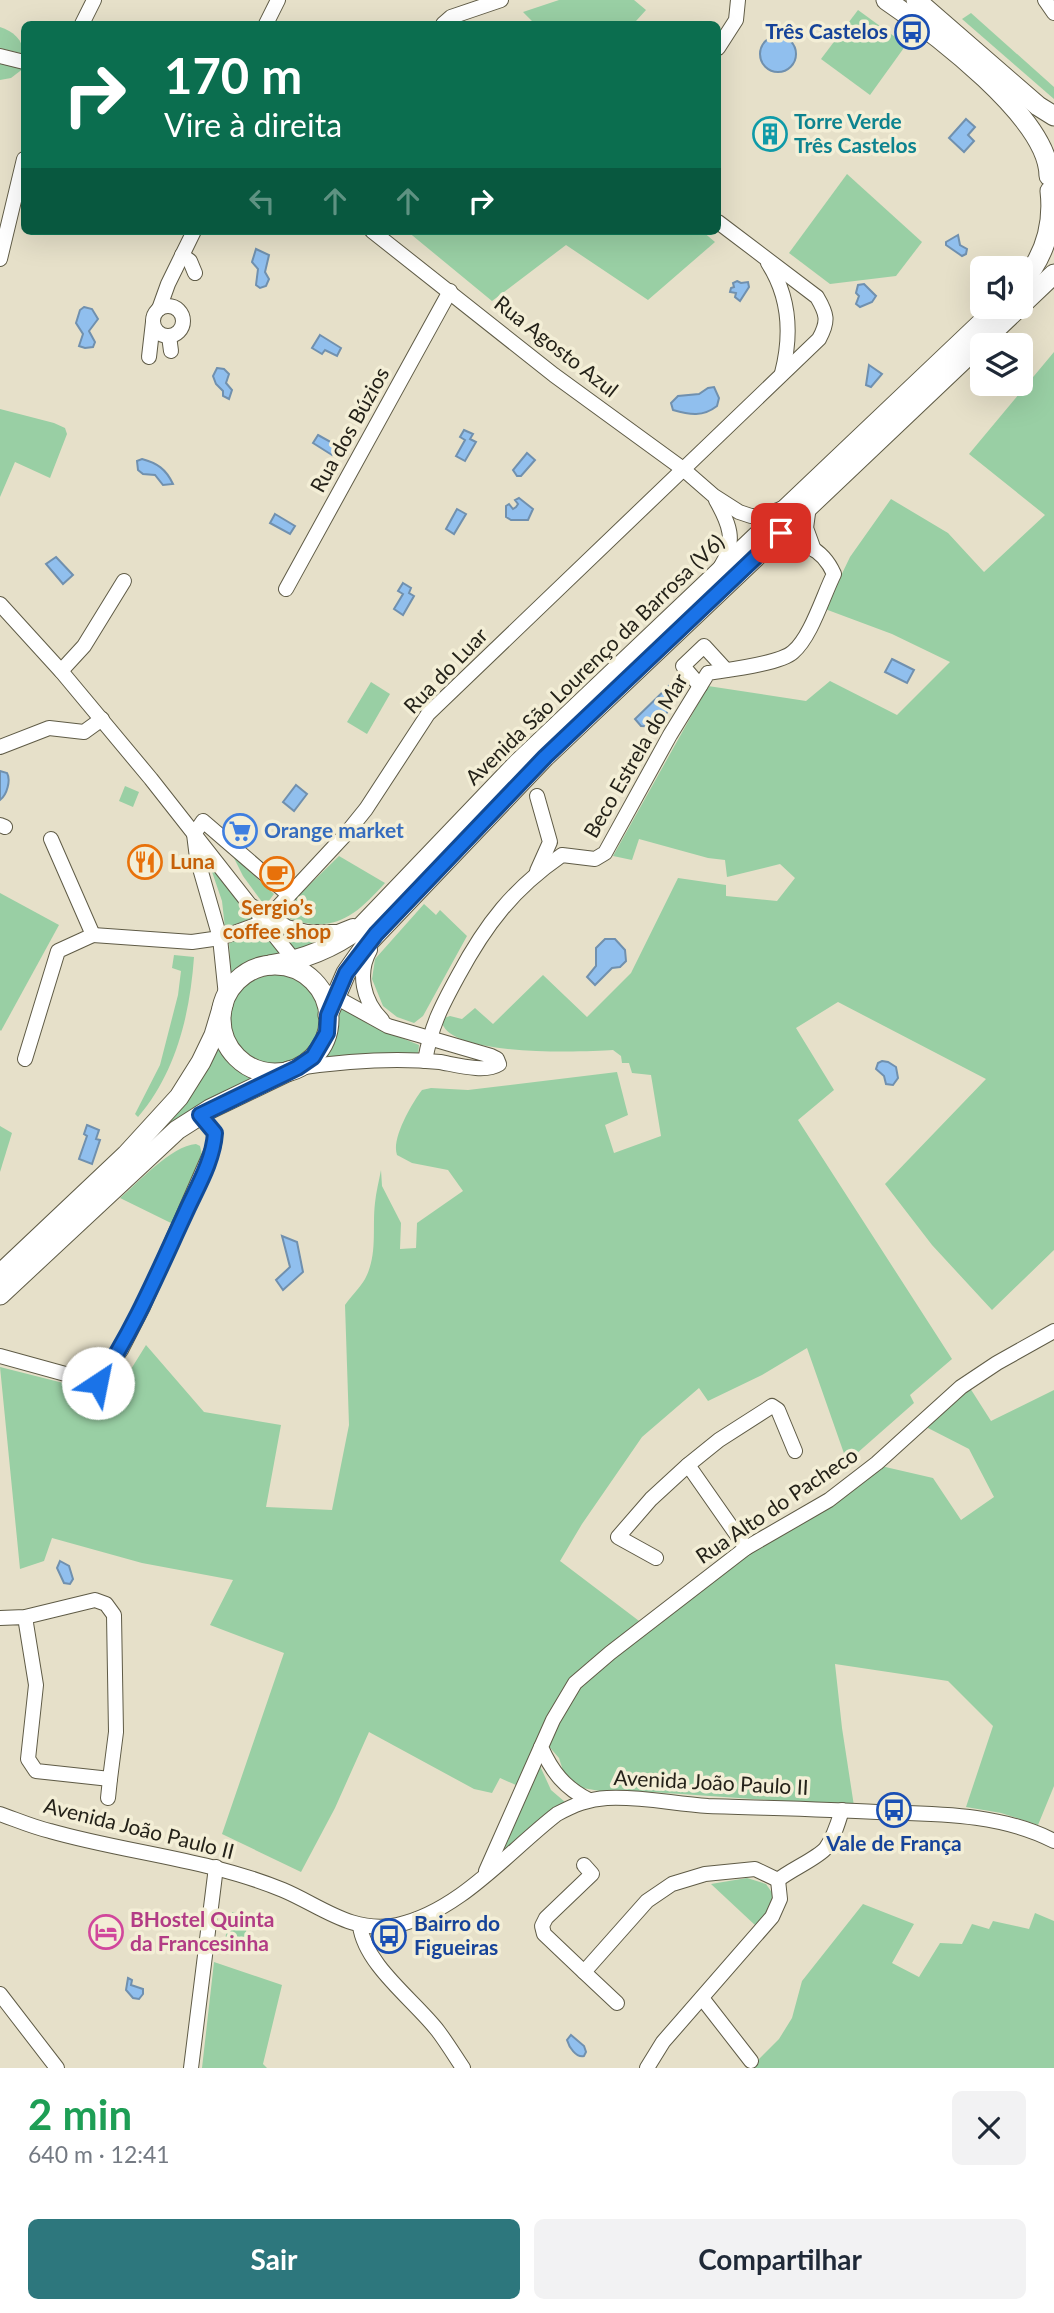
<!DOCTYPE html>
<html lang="pt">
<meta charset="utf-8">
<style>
:root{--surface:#fff;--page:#f2f2f3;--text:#1f2937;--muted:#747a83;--accent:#2d777d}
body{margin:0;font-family:Lato,sans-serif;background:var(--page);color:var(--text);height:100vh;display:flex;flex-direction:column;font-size:26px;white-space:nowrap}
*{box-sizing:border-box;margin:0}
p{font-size:23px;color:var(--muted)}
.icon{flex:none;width:38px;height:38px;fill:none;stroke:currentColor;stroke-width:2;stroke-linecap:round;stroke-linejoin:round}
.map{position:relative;height:2068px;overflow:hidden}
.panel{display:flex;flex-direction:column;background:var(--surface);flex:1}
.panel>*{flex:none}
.top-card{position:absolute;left:21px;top:21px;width:700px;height:214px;border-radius:10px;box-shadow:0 7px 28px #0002;background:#0b6e4f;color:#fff;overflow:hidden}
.fabs{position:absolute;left:970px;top:256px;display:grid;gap:14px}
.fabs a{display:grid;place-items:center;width:63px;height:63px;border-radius:10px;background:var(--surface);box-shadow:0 7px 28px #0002;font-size:35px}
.pin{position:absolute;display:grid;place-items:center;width:60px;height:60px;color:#fff;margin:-30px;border-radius:14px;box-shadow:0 4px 10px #0006}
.me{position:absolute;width:77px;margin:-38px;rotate:34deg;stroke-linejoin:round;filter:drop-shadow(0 0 5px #0008)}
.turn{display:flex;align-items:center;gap:24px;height:147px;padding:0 28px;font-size:32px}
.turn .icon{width:91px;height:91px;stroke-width:2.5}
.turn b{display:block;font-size:49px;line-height:60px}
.lanes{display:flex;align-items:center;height:66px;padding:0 28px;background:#0003;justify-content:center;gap:35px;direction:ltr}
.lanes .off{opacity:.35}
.round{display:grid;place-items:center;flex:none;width:74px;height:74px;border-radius:10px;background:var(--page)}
.summary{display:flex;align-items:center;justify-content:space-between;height:119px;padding:0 28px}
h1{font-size:42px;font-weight:700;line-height:52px;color:#1e9e55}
.action{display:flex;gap:14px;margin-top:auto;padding:14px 28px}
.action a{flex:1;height:80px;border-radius:10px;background:var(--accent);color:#fff;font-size:28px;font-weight:700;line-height:80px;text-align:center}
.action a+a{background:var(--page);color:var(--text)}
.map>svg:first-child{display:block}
.green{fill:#99cfa4}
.water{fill:#90bfee;stroke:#7090ae;stroke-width:2}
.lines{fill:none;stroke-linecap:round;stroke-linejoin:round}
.street-casing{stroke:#5f5b46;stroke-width:16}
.secondary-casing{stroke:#5f5b46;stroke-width:21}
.street{stroke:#fff;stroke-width:14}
.secondary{stroke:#fff;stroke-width:19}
.route-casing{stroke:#114b97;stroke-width:18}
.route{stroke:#1a73e8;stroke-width:12}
.labels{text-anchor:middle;stroke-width:7;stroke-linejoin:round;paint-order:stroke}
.transit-label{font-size:21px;font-weight:bold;fill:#164399;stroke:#f3eed6;text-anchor:end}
.culture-label{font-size:21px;font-weight:bold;fill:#0d838f;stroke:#f3eed6;text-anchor:start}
.street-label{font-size:21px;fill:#242219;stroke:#f3eed6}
.shop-label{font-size:21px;font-weight:bold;fill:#366cbe;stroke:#f3eed6;text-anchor:start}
.food-label{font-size:21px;font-weight:bold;fill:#c56008;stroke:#f3eed6;text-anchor:start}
.hotel-label{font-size:21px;font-weight:bold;fill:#b23c85;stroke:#f3eed6;text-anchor:start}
</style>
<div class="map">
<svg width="1054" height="2068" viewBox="0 0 1054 2068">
<rect width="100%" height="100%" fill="#e6e0c9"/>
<g class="green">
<path d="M 559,0 L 634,0 L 646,10 L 636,21 L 639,24 L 535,24 L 523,12 Z"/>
<path d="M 858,10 L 906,45 L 870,95 L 821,59 Z"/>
<path d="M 971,13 L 1054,87 L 1054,99 L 962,19 Z"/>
<path d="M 0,27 C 13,31 23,40 24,54 L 0,48 Z"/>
<path d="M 0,62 L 24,68 L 11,78 L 0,80 Z"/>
<path d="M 847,174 L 922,242 L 896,276 L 830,284 L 789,253 Z"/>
<path d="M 407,231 L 702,231 L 715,242 L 648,300 L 566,245 L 492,301 Z"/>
<path d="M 1054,352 L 1054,1250 L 992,1310 L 932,1245 L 885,1184 L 986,1079 L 838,1002 L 796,1028 L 834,1090 L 798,1120 L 952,1359 L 910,1395 L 914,1403 L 847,1462 L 807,1348 L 762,1375 L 708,1401 L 699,1388 L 642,1437 L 582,1524 L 560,1561 L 651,1630 L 733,1565 L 791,1527 L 835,1504 L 881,1466 L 933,1478 L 961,1520 L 994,1497 L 969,1449 L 926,1427 L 970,1388 L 991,1421 L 1054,1390 L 1054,1786 L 1038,1825 L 1001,1813 L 966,1807 L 993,1726 L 948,1681 L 835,1664 L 842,1728 L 854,1806 L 652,1792 L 600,1791 L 577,1787 L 565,1777 L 559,1758 L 539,1735 L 516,1785 L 500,1778 L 492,1793 L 474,1789 L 369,1732 L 335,1808 L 301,1872 L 222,1834 L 284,1653 L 210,1625 L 233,1580 L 142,1563 L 52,1538 L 44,1561 L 20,1569 L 0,1367 L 91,1390 L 98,1387 L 109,1377 L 123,1382 L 146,1345 L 204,1412 L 281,1425 L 266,1507 L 332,1510 L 349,1425 L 345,1305 C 351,1296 360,1288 365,1279 C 378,1255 372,1228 375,1203 C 376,1192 379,1181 381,1170 L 382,1186 L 401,1223 L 400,1249 L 416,1248 L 417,1223 L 463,1191 L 448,1170 L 412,1163 L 397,1155 C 391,1139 412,1103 422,1090 L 431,1088 L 468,1090 L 617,1072 L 628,1115 L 605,1125 L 614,1153 L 661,1136 L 651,1075 L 632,1073 L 629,1063 L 622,1063 L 621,1056 L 613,1050 C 582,1052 453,1057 442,1023 L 444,1018 L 450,1016 L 462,1019 L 475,1008 L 493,1024 L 543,975 L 587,1017 L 631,973 L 678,878 L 726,885 L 726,896 L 777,901 L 795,878 L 780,864 L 727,877 L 725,860 L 708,858 L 639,839 L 632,860 L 613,856 L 708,686 L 806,701 L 830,681 L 897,715 L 950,662 L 892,634 L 825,609 L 850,557 L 891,499 L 948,533 L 984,572 L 1045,515 L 969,454 Z"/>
<path d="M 0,409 L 54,423 L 65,428 L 67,434 L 50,478 L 15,462 L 0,497 Z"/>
<path d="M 371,682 L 390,694 L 367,734 L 347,722 Z"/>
<path d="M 125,786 L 139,792 L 133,807 L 119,801 Z"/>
<path d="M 233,856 L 274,894 L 265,906 L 243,876 Z"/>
<path d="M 339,856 L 385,883 C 356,915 335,934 290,919 L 296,898 Z"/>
<path d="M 209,863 L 253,918 L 225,928 L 222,901 Z"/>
<path d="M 0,893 L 59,925 L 1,1031 L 0,1030 Z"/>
<path d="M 424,904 L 436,915 L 440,910 L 467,936 L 423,1016 L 414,1023 L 397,1017 L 383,1006 L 372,979 L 375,959 Z"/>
<path d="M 262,929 L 282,954 L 252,962 L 231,976 L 229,941 Z"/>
<path d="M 280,930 L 334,937 L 298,954 Z"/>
<path d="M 174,955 L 194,957 C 190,1014 176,1073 138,1117 L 135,1114 L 160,1065 L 178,995 L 181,971 L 172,968 Z"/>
<circle cx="275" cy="1020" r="45"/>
<path d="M 339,1006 L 370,1025 L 419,1045 L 418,1054 L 378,1053 L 325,1059 L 336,1039 Z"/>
<path d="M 219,1044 C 227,1061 241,1072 259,1079 L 239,1087 L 0,1283 Z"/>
<path d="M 0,1126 L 12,1133 L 0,1172 Z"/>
<path d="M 196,1144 L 200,1146 L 202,1155 L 173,1224 L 120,1198 C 139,1182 171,1146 196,1144 Z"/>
<path d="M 540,1766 L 551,1790 L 565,1802 L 502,1852 Z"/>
<path d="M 747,1878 L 766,1884 L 773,1894 L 772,1907 L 756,1926 L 711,1884 Z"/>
<path d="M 863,1904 L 914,1924 L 892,1963 L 919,1977 L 940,1943 L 962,1944 L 972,1924 L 989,1929 L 993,1921 L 1029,1929 L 1035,1913 L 1054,1921 L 1054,2068 L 750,2068 L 779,2039 L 792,2018 L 802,1981 Z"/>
<path d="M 232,1912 L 250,1916 L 241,1951 L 223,1946 Z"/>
<path d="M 214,1962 L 282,1985 L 263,2064 L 267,2068 L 202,2068 Z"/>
</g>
<g class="water">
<circle cx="778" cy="54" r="18"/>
<path d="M 966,119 L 975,127 L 968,135 L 974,141 L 964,152 L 949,138 Z"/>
<path d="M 958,235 L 960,245 L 967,249 L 966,254 L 962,256 L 946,245 L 946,242 Z"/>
<path d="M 256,249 L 269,255 L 265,272 L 269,279 L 266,286 L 260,288 L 256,285 L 258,269 L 252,262 Z"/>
<path d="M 737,281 L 741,283 L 748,282 L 749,287 L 740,301 L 735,297 L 736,293 L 730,292 L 731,288 L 734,287 L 733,283 Z"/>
<path d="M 864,284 L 876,296 L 872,302 L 860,307 L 856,304 L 859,296 L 856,293 L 858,285 Z"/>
<path d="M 84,307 L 92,309 L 98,319 L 89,331 L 95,342 L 93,347 L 85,348 L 79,346 L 83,334 L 76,323 L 80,310 Z"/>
<path d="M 320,335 L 341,348 L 337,356 L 325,350 L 322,354 L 312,348 Z"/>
<path d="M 869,365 L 882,374 L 871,387 L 866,385 Z"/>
<path d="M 217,368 L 224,369 L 229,374 L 226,383 L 232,390 L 229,399 L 223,396 L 223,391 L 216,384 L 213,376 Z"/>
<path d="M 714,387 L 719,398 L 717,406 C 703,417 690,415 673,410 L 671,403 L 678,396 L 699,394 L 708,388 Z"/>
<path d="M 464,430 L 473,434 L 470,439 L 476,442 L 465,461 L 456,456 L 465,440 L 460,437 Z"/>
<path d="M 318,435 L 338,446 L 332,455 L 313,443 Z"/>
<path d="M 527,453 L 535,460 L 521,476 L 517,476 L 513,470 Z"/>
<path d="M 142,459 C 157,463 166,469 173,484 L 163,485 L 155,475 L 143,474 L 138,470 L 137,461 Z"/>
<path d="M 519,498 L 533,509 L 528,520 L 511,520 L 506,517 L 506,506 L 509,504 L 513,509 L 516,507 L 518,504 L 515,500 Z"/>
<path d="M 457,509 L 466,514 L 454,534 L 446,529 Z"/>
<path d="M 275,514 L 295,526 L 290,534 L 270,523 Z"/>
<path d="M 56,557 L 73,575 L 63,584 L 46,564 Z"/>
<path d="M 403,583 L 411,588 L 409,593 L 414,596 L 403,615 L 394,609 L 403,594 L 398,591 Z"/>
<path d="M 892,659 L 914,670 L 907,683 L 885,672 Z"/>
<path d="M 669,686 L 677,694 L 659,727 L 641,726 L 635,719 Z"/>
<path d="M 0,771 L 7,773 C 11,780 7,795 0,800 Z"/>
<path d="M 296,785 L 307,794 L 294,811 L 283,802 Z"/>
<path d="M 605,939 L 615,939 L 625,950 L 626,961 L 620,967 L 612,968 L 595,985 L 587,977 L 596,966 L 596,948 Z"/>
<path d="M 882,1061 L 888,1062 L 896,1067 L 898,1078 L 893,1085 L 886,1084 L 884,1076 L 876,1069 L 878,1063 Z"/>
<path d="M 87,1125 L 99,1130 L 96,1139 L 100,1140 L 92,1164 L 79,1159 L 87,1136 L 84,1134 Z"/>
<path d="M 282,1236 L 297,1242 L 303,1272 L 283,1290 L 276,1280 L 290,1267 Z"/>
<path d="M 60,1561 L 69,1566 L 73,1579 L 70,1584 L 64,1583 L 57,1568 Z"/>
<path d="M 128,1978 L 132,1980 L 131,1985 L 143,1989 L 143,1994 L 139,1999 L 133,1998 L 126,1990 Z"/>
<path d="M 571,2035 L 584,2046 L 586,2052 L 584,2056 C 576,2058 569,2047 567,2040 Z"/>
</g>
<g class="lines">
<g class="street-casing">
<g id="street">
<path d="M 1045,0 L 1054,13"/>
<path d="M 82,24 L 94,0"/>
<path d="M 266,24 L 278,0"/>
<path d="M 443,24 L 451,17 L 501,0"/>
<path d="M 718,48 L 736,20 L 738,0"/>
<path d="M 0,56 L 24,62"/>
<path d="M 372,231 L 554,375 L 683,469 L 714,496 L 739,512 L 751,516 L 763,516 L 783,508"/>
<path d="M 182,255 L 190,261 L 195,273"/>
<path d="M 0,259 L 24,159"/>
<path d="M 768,263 C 790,297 792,334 782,373"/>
<circle cx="168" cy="321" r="15"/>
<path d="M 159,309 L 168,284 L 194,231"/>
<path d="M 169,336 L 171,351"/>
<path d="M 149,357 L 153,322"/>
<path d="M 716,500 C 729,523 737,541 721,566"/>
<path d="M 809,506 L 806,528 L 814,550"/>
<path d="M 286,589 L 450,291"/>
<path d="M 0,604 L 61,671 L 151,779 L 250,905 L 287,927 L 307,932 L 338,932 L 353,926"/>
<path d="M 61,671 L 84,646 L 124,581"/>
<path d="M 700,686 L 683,666 L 704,646 L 726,670"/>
<path d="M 0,747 L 49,728 L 84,732 L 102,719"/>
<path d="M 537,796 L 550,842 L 537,871"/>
<path d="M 0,825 L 5,827"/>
<path d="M 259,916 L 306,975"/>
<path d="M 93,935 L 192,942 L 220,938 L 264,922 L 345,835 L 366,809 L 428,714 L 819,339 C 829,321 827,314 817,297 L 718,222"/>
<path d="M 370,950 C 357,973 363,1001 382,1020"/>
<path d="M 226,996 L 220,938 L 197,858 L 194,834 L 203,821 L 289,895"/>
<path d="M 25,1059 L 58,951 L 93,935 L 51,839"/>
<path d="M 425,1061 C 431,1026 441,1007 458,976 C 486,924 513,889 562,855 L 595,859 L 605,853 L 670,735 L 708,673 C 726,670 780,664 793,652 C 811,637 823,596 834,574 C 823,549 797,534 771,544"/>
<path d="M 297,1068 C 345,1061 392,1057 440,1062 C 457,1065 485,1073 499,1064 L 497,1059 L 491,1056 L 388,1026 L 319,988"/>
<path d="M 0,1356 L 98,1383 L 121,1350 L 143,1307 L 214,1145 L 215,1133 L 200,1115"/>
<path d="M 688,1465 L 746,1548"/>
<path d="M 656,1558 L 618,1537 L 651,1499 L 688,1465 L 719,1440 L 772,1406 L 778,1410 L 795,1451"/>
<path d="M 0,1618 L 25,1617 L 95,1600 L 106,1604 L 114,1615 L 116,1732 L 110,1779 L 36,1771 L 28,1759 L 36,1685 L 25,1617"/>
<path d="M 108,1798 L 110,1779"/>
<path d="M 589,1800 C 565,1788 552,1772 541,1747 L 553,1720 L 575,1683 L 610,1653 L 746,1548 L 829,1500 L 877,1463 L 961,1387 L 997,1363 L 1054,1331"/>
<path d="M 0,1814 C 17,1820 33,1827 50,1831 C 127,1853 208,1859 283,1890 C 321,1906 352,1934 397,1925 C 459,1912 509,1851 557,1814 C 574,1805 588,1799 607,1798 C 641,1796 674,1804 708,1806 C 764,1808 821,1809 877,1812 C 936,1814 1000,1813 1054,1841"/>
<path d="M 486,1871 L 541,1747"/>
<path d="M 360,1926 C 365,1965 415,2001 438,2031 C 447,2043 455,2056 463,2068"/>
<path d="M 584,1972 L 544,1934 L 542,1926 L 546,1918 L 592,1874 L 584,1865"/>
<path d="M 0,1994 L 57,2068"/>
<path d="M 702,1998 L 751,2061"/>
<path d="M 617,2003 L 584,1972 L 647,1901 L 672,1884 L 705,1874 L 755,1869 L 778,1880 C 790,1870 818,1858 826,1848 C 834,1837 838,1823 842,1810"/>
<path d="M 191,2068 L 216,1867"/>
<path d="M 647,2068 L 663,2042 L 772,1917 L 780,1899 L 778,1880"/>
</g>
</g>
<g class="secondary-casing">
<g id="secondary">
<path d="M 886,0 C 932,31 1049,118 1049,176"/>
<path d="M 916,0 L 1038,106 L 1054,116"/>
<path d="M 1020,285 C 1044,258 1054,226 1050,191"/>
<path d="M 270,965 C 303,960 333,948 360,928 L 517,764 L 999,306"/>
<circle cx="275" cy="1019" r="54"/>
<path d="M 328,1015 L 346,973 L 365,946 L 545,757 L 1054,274"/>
<path d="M 0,1274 L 126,1155 L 179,1097 L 201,1062 L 214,1035 L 223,1005"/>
<path d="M 0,1295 L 177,1130 L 210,1109 L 289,1071"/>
</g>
</g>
<use href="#street" class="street"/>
<use href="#secondary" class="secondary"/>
</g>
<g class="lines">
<g class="route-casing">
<path id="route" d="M 98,1383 C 134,1330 158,1272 185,1214 C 196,1189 213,1162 215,1133 L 200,1115 L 297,1068 L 313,1057 L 327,1033 L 328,1015 L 346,973 L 376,934 L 545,757 L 781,533"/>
</g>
<use href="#route" class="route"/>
</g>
<defs>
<g id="bus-ring" transform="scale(1.75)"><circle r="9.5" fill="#f3eed6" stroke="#1a4fb4" stroke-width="1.5"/><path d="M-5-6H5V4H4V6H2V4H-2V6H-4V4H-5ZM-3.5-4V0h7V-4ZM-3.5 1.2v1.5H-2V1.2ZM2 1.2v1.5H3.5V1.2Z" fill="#1a4fb4"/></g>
<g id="building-ring" transform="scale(1.75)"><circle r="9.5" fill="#f3eed6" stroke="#0f9aa8" stroke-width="1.5"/><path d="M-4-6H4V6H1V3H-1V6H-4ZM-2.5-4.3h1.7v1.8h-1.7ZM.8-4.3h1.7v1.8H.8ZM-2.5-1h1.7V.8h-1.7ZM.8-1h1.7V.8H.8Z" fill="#0f9aa8"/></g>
<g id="supermarket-ring" transform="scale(1.75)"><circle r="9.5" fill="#f3eed6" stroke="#3f7fe0" stroke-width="1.5"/><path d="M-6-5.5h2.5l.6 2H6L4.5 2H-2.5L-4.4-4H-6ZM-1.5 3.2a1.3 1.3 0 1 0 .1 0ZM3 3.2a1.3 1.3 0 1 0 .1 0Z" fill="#3f7fe0"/></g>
<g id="restaurant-ring" transform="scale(1.75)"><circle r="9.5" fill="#f3eed6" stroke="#e8710a" stroke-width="1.5"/><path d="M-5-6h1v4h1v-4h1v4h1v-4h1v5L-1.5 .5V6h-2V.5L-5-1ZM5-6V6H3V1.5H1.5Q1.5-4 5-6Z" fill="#e8710a"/></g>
<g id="cafe-ring" transform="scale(1.75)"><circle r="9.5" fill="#f3eed6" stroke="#e8710a" stroke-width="1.5"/><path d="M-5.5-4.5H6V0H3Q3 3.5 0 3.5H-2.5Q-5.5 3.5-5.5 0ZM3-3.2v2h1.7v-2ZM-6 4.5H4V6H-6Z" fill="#e8710a"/></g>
<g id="hotel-ring" transform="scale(1.75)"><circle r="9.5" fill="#f3eed6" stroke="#d1479c" stroke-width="1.5"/><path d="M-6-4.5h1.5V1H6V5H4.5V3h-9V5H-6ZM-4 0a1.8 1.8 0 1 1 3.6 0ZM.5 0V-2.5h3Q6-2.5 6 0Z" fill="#d1479c"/></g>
</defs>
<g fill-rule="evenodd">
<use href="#bus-ring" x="912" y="32"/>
<use href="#building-ring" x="770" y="134"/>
<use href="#supermarket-ring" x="240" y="831"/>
<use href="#restaurant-ring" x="145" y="862"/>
<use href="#cafe-ring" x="277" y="874"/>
<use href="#bus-ring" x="894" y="1810"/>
<use href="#hotel-ring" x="106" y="1932"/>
<use href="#bus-ring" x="389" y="1936"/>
</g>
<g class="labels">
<g class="transit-label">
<text x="888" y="39">Três Castelos</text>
<text x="894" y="1851" text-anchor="middle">Vale de França</text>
<text x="414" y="1931" text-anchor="start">Bairro do<tspan x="414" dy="24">Figueiras</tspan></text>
</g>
<g class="culture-label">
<text x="794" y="129">Torre Verde<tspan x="794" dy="24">Três Castelos</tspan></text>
</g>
<g class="street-label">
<text transform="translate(556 347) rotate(38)" y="7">Rua Agosto Azul</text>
<text transform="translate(350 430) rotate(-61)" y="7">Rua dos Búzios</text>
<text transform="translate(595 660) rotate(-44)" y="7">Avenida São Lourenço da Barrosa (V6)</text>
<text transform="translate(446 671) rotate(-46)" y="7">Rua do Luar</text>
<text transform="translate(636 756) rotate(-60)" y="7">Beco Estrela do Mar</text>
<text transform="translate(777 1506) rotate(-34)" y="7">Rua Alto do Pacheco</text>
<text transform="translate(711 1783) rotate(3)" y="7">Avenida João Paulo II</text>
<text transform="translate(139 1829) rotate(14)" y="7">Avenida João Paulo II</text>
</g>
<g class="shop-label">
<text x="264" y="838">Orange market</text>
</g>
<g class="food-label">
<text x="170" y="869">Luna</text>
<text x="277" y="915" text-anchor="middle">Sergio’s<tspan x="277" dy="24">coffee shop</tspan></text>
</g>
<g class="hotel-label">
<text x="130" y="1927">BHostel Quinta<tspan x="130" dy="24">da Francesinha</tspan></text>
</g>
</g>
</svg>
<div class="fabs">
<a><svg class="icon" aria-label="sound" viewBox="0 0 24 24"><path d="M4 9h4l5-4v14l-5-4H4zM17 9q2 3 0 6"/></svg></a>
<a><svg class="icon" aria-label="layers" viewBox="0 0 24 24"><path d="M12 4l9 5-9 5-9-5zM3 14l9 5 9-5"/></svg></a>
</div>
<div class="pin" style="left:781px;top:533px;background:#d93025"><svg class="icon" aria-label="arrive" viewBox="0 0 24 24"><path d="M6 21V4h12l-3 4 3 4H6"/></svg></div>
<svg class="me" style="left:98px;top:1383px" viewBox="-20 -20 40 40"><circle r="19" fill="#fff"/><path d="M0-13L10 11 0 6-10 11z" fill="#1a73e8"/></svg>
<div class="top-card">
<div class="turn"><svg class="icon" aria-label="right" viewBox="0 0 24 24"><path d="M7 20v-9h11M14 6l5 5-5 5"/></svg><div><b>170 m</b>Vire à direita</div></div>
<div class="lanes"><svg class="icon off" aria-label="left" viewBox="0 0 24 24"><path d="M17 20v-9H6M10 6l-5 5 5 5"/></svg><svg class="icon off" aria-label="ahead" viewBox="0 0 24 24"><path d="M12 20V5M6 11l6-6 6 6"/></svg><svg class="icon off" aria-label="ahead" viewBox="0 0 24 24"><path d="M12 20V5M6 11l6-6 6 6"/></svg><svg class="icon" aria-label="right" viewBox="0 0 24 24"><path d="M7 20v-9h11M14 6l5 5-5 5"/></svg></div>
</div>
</div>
<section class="panel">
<div class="summary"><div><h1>2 min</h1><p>640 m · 12:41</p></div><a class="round"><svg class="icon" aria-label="close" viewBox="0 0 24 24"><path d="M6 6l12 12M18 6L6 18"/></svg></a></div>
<div class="action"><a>Sair</a><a>Compartilhar</a></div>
</section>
